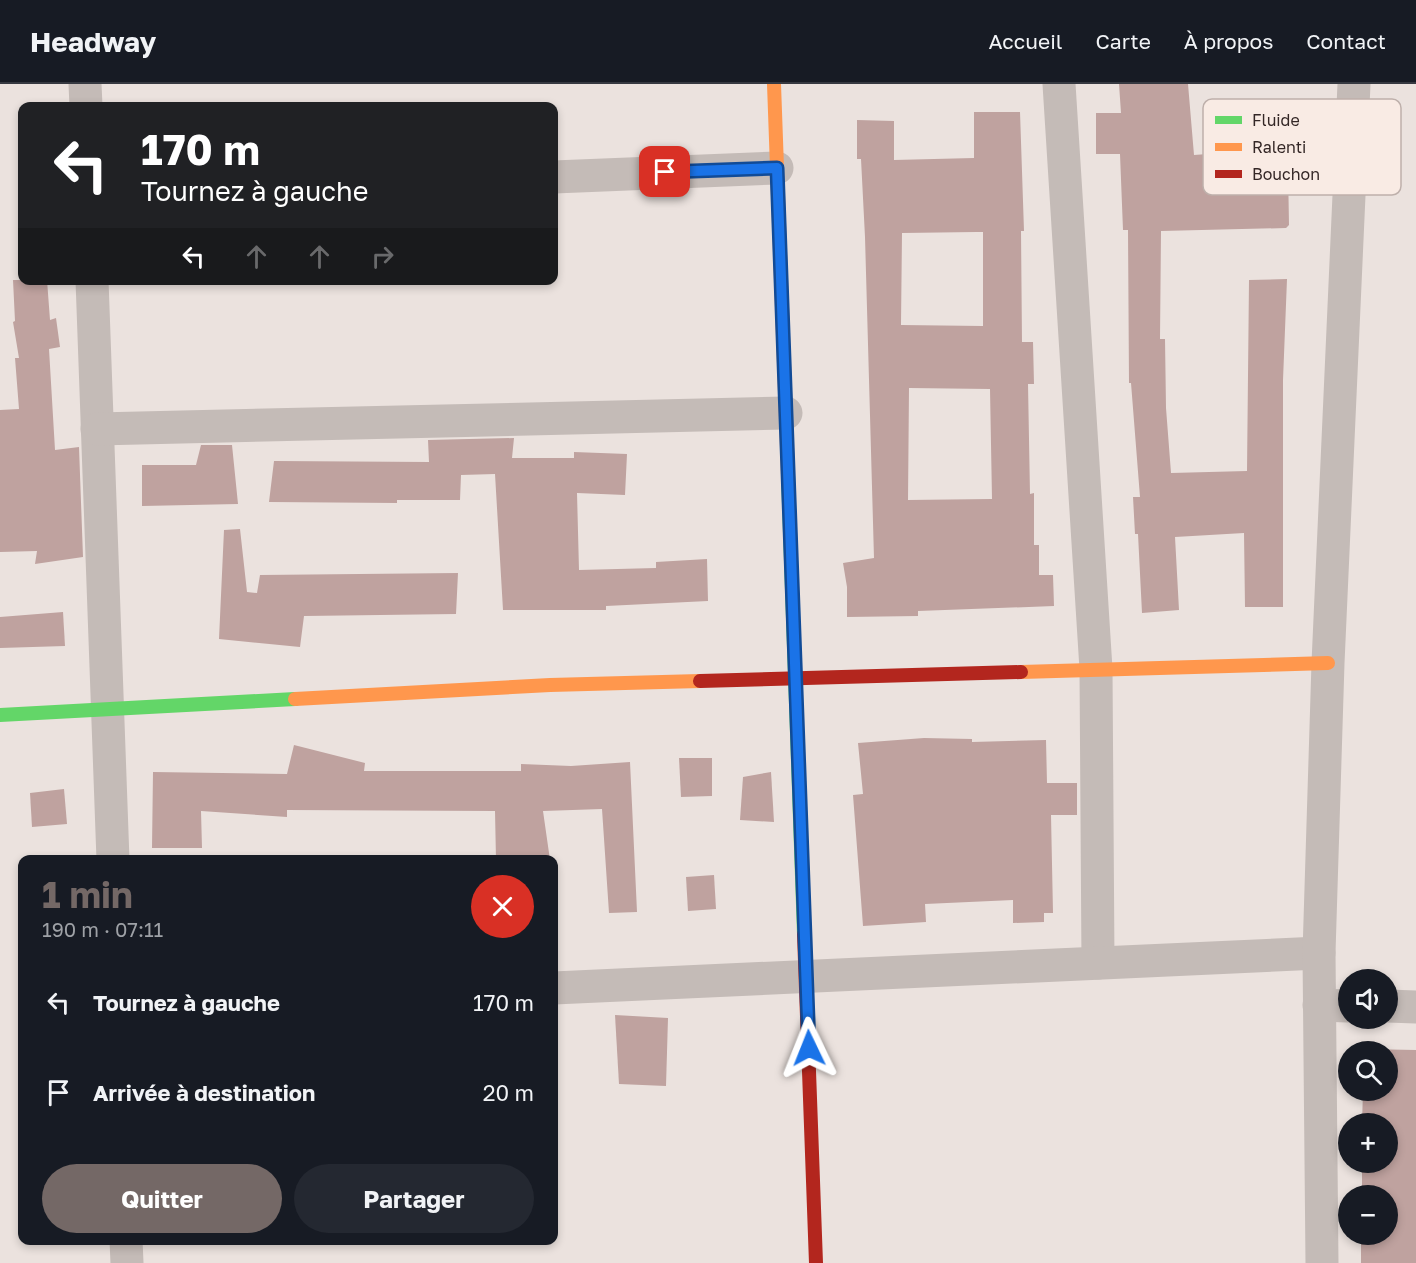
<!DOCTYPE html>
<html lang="fr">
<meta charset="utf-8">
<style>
:root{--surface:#171b24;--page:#242831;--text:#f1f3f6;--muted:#9ea1a6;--line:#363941;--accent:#746866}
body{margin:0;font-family:"Golos Text",sans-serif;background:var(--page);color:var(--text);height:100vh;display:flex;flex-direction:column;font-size:22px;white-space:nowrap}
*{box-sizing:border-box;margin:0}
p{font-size:20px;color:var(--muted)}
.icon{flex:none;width:33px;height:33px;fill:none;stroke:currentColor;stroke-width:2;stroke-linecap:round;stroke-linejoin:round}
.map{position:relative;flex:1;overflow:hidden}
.side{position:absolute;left:18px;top:771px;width:540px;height:390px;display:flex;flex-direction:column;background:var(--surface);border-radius:12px;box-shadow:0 3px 9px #0003}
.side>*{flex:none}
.guide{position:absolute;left:18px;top:18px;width:540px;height:183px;border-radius:12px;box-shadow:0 3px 9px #0003;background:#202124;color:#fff;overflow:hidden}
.fabs{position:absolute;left:1338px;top:885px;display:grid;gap:12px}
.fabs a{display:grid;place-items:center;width:60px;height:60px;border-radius:50%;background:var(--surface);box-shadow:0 3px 9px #0003;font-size:30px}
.pin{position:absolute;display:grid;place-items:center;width:51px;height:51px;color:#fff;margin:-26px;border-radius:12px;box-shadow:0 3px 9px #0006}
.me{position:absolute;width:66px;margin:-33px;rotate:358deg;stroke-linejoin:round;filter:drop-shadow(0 0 4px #0008)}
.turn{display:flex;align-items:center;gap:21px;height:126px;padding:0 24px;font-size:27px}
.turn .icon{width:78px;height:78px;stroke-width:2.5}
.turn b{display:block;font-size:42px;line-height:51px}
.lanes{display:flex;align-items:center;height:57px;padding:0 24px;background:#0003;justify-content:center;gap:30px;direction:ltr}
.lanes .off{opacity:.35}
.round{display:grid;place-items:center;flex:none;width:63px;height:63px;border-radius:32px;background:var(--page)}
.headline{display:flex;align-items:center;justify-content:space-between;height:102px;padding:0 24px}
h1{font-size:36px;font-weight:700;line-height:45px;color:var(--accent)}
.cta{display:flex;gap:12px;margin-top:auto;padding:12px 24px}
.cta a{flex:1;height:69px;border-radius:36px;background:var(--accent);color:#fff;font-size:24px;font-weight:700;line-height:69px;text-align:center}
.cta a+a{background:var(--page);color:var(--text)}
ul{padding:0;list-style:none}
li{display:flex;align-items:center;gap:18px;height:90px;padding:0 24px}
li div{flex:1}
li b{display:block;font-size:22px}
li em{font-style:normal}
header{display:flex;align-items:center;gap:36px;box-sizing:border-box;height:84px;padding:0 30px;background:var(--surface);border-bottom:2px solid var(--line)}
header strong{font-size:28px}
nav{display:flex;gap:33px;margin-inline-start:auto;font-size:21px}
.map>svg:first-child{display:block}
.building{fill:#bfa29f;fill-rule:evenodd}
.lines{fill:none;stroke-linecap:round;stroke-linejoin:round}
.street{stroke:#c4bbb7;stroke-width:33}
.fast{stroke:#63d668;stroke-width:14}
.slow{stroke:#ff974d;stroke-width:14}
.jam{stroke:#b3261e;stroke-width:14}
.route-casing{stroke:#114b97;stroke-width:15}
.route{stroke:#1a73e8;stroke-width:10}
.key{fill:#f9ebe4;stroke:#beb0ab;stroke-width:1.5}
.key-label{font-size:16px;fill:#342726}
</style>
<header>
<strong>Headway</strong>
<nav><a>Accueil</a><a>Carte</a><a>À propos</a><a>Contact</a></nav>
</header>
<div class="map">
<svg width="1416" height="1179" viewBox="0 0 1416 1179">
<rect width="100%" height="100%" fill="#ebe2de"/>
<g class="building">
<path d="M 1119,0 L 1188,0 L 1194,71 L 1248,67 L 1249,27 L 1323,29 L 1319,86 L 1288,85 L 1289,141 L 1286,144 L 1161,147 L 1160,255 L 1165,255 L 1166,324 L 1171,389 L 1247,387 L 1249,196 L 1287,195 L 1283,296 L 1283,523 L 1245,523 L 1244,449 L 1175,453 L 1179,526 L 1142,529 L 1138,450 L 1135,450 L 1133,413 L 1140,413 L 1131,299 L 1129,299 L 1128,146 L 1123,146 L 1120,70 L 1096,70 L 1096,29 L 1121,29 Z"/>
<path d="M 974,28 L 1020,28 L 1024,147 L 1021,147 L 1022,258 L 1033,258 L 1034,300 L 1028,300 L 1030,410 L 1034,409 L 1034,461 L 1039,461 L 1039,491 L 1053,491 L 1054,522 L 918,527 L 918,532 L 847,533 L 847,503 L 843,479 L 874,474 L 865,153 L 861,75 L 857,75 L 857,36 L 894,37 L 894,76 L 974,74 ZM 976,148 L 983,148 L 983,242 L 901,241 L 902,149 ZM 909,304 L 990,305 L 992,415 L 908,416 Z"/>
<path d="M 13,196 L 47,196 L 50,236 L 56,234 L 60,263 L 49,265 L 55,366 L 79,363 L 83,473 L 35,480 L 37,467 L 0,468 L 0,326 L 19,325 L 15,274 L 19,274 L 13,238 L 15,237 Z"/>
<path d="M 514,354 L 512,374 L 574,374 L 574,368 L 627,370 L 625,411 L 577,409 L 579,486 L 656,484 L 656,478 L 707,475 L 708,517 L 606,522 L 606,526 L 503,526 L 495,390 L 461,391 L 460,416 L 397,416 L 397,419 L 269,418 L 274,377 L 429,378 L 428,356 Z"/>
<path d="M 201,361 L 232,361 L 238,420 L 142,422 L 142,381 L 196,381 Z"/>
<path d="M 240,445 L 247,508 L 257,509 L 260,491 L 458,489 L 456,530 L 304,532 L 300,563 L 219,555 L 224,446 Z"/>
<path d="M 63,528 L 65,562 L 0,564 L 0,533 Z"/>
<path d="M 924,654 L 972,655 L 972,658 L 1046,656 L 1047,699 L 1077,699 L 1077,731 L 1051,731 L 1053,829 L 1044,829 L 1044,838 L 1013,839 L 1013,816 L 925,820 L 926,838 L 863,842 L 853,711 L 863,710 L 858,659 Z"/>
<path d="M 294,661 L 365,679 L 364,687 L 521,687 L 521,680 L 571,682 L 630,678 L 637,828 L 609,829 L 602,725 L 543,727 L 550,776 L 496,776 L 495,727 L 287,726 L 287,733 L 201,727 L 202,764 L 152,764 L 153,688 L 287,690 Z"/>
<path d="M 679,674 L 712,674 L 712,712 L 681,713 Z"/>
<path d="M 771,688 L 774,738 L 740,736 L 743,693 Z"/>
<path d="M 64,705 L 67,740 L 32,743 L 30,709 Z"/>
<path d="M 714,791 L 716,825 L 688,827 L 686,793 Z"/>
<path d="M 615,931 L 668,934 L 666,1002 L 619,1000 Z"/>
<path d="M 1363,965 L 1416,966 L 1416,1179 L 1361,1179 L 1361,1150 L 1388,1150 L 1388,1112 L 1362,1112 L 1362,1078 L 1388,1078 L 1388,1040 L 1362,1040 L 1363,1006 L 1388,1006 L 1388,968 L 1363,968 Z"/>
</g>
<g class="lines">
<g class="street">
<path d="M 85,0 L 86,22"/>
<path d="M 1059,0 L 1096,585 L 1098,879"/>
<path d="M 554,93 L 777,84"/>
<path d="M 92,196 L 113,776"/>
<path d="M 97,345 L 786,329"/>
<path d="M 554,904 L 1319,869"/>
<path d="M 1319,921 L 1348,922"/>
<path d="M 1388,922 L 1416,923"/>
<path d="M 126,1156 L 127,1179"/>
<path d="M 1322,1179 L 1319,869 L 1328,579 L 1354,0"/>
</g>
<g class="fast">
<path d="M 788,391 L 804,850"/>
<path d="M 0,631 L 295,615"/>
</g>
<g class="slow">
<path d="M 774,0 L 788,391"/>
<path d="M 1021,588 L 1328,579"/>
<path d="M 295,615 L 550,601 L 700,597"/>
</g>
<g class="jam">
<path d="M 700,597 L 1021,588"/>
<path d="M 804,850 L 816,1179"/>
</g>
</g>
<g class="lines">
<g class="route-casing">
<path id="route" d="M 665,88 L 777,84 L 809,964"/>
</g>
<use href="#route" class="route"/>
</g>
<rect x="1203" y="15" width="198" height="96" rx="9" class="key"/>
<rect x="1215" y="32" width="27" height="8" fill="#63d668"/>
<rect x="1215" y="59" width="27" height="8" fill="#ff974d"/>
<rect x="1215" y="86" width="27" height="8" fill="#b3261e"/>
<g class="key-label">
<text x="1252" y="42">Fluide</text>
<text x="1252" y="69">Ralenti</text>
<text x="1252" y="96">Bouchon</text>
</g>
</svg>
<div class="fabs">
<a><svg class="icon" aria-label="sound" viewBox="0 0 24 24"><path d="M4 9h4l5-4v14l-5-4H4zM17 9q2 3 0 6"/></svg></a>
<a><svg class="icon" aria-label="search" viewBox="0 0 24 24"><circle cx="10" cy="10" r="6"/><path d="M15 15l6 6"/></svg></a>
<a>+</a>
<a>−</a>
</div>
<div class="pin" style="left:665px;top:88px;background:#d93025"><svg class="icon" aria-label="arrive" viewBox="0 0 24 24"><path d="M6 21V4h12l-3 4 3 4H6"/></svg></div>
<svg class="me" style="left:809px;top:964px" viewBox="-20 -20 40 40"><path d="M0-17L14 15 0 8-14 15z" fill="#1a73e8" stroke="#fff" stroke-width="4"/></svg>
<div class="guide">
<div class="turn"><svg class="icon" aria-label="left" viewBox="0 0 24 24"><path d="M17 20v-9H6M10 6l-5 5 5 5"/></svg><div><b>170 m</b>Tournez à gauche</div></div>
<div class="lanes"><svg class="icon" aria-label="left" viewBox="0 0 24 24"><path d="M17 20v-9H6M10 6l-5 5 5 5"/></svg><svg class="icon off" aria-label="ahead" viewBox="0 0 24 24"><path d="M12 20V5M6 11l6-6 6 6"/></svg><svg class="icon off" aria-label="ahead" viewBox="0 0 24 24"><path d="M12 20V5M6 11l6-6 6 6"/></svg><svg class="icon off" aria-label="right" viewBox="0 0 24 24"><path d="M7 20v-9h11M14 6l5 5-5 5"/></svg></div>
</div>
<section class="side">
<div class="headline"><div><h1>1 min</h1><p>190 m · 07:11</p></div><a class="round" style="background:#d93025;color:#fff"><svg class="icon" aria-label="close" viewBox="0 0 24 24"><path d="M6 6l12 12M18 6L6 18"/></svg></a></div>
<ul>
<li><svg class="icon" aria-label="left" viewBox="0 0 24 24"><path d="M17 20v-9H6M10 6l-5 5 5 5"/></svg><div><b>Tournez à gauche</b></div><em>170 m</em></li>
<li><svg class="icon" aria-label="arrive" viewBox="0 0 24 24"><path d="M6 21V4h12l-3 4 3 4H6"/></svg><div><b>Arrivée à destination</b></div><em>20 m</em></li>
</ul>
<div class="cta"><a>Quitter</a><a>Partager</a></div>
</section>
</div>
